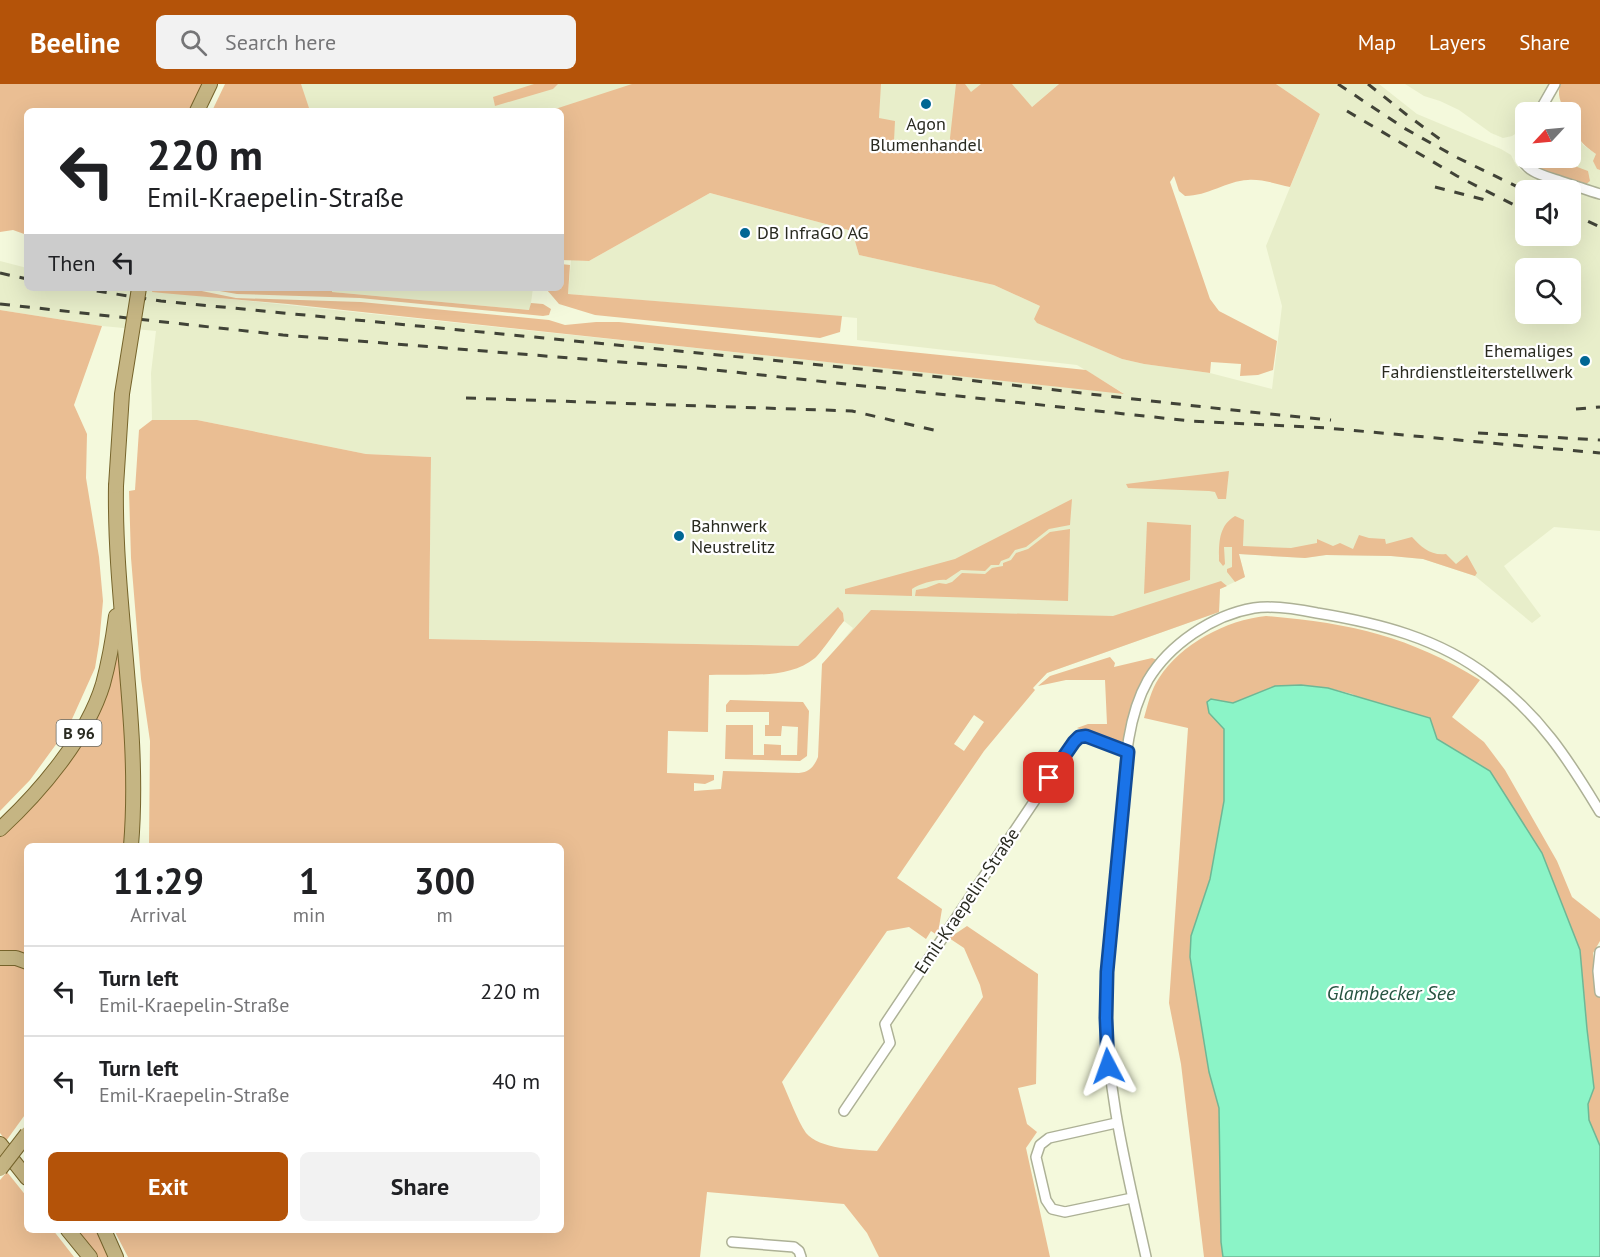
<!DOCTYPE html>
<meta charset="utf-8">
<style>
:root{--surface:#fff;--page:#f2f2f2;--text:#202124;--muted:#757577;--line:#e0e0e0;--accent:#b45309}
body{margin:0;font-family:"PT Sans",sans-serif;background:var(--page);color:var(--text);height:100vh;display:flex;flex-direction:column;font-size:22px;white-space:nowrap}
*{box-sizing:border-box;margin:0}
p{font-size:20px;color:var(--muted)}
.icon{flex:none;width:33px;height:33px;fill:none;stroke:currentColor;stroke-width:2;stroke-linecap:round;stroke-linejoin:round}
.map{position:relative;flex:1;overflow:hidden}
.drawer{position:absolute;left:24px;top:759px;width:540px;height:390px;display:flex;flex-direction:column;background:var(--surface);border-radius:9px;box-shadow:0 6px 24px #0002}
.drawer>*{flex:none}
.hud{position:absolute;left:24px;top:24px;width:540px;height:183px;border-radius:9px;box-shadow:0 6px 24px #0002;background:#fff;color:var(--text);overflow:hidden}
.needle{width:39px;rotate:244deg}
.fabs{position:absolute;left:1515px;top:18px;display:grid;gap:12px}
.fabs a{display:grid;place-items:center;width:66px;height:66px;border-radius:9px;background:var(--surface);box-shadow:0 6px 24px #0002;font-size:30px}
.pin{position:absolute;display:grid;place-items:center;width:51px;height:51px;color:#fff;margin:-26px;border-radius:12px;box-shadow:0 3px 9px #0006}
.me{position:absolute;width:66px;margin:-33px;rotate:356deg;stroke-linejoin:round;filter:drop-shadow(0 0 4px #0008)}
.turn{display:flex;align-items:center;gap:21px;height:126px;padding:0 24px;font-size:27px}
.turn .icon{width:78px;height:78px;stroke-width:2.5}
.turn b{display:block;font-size:42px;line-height:51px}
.then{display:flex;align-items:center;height:57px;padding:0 24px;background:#0003;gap:12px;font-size:22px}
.eta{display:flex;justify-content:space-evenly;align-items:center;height:102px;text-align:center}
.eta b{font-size:36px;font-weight:700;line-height:42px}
.cta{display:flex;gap:12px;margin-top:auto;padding:12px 24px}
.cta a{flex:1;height:69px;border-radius:9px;background:var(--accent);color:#fff;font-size:24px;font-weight:700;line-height:69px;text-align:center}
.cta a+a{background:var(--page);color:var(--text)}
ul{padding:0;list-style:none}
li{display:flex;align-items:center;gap:18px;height:90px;padding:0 24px;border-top:2px solid var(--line)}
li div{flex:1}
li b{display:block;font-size:22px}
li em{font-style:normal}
header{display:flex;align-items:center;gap:36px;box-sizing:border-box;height:84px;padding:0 30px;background:var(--accent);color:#fff}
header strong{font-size:28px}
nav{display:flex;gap:33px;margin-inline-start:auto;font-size:21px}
.search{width:420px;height:54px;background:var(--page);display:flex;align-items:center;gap:15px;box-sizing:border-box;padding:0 21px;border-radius:9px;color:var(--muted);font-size:22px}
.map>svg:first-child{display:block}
.built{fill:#e8eeca;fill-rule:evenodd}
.green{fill:#eabe93;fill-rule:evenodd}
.water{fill:#8bf4c7;stroke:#6eb795;stroke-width:1.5}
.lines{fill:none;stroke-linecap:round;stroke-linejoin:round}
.street-casing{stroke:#adb196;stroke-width:12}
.primary-casing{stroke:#76642b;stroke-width:16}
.street{stroke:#fff;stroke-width:9}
.primary{stroke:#c5b583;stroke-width:14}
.rail{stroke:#414337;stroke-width:3;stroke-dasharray:10 10;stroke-linecap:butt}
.primary-bridge-casing{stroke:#76642b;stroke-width:16;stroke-linecap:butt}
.primary-bridge{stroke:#c5b583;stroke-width:14}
.route-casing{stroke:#114b97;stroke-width:15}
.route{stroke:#1a73e8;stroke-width:10}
.poi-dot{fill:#006694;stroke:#fff;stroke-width:2}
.labels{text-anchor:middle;stroke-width:4.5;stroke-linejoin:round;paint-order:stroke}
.shield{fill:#fff;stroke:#696a63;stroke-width:1.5}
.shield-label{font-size:16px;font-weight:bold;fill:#292a20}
.poi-label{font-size:18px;fill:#292a20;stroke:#fff;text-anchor:start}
.street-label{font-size:18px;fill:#292a20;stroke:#fff}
.water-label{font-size:20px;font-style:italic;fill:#265340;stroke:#fff}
</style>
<header>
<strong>Beeline</strong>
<div class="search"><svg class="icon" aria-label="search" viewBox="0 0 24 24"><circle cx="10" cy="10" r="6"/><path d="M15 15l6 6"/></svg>Search here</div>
<nav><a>Map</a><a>Layers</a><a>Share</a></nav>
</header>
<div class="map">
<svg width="1600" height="1173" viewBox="0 0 1600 1173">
<rect width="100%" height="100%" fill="#f4f9dc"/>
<g class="built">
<path d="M 266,0 L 652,0 L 561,27 L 273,27 Z"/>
<path d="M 805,0 L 1059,0 L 974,72 L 822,59 Z"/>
<path d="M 1276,0 L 1379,0 L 1417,30 L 1501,65 L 1511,71 L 1516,81 L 1523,88 L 1540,96 L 1600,115 L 1600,447 L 1554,443 L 1504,482 L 1541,532 L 1532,539 L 1475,492 L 1423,475 L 1391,472 L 1326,471 L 1305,474 L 1239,470 L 1245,493 L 1220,505 L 1219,528 L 1047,589 L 1035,601 L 836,565 L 853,544 L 844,537 L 843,529 L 839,524 L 798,562 L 429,555 L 431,373 L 366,370 L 197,336 L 152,336 L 151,289 L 156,247 L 102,242 L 0,226 L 0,177 L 27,184 L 27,204 L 125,204 L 1123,309 L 1077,281 L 857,256 L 857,234 L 568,210 L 571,176 L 589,177 L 710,109 L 852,147 L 859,171 L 994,201 L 1040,222 L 1038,239 L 1122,275 L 1144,280 L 1210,289 L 1272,305 L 1282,222 L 1266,162 L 1320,30 ZM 1526,106 L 1570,106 L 1570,152 L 1526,152 ZM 1526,184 L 1570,184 L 1570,230 L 1526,230 Z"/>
<path d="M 1405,0 L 1548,0 L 1532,28 L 1526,28 L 1525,41 L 1523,45 L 1512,52 L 1503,54 L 1491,49 L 1459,26 L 1440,17 L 1424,12 Z"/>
<path d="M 1571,38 L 1583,61 L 1596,70 L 1597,85 L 1600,86 L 1600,106 L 1585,101 L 1553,74 L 1570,74 Z"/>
<path d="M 332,204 L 533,204 L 530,226 L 332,208 Z"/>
</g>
<g class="green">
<path d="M 0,0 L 203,0 L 190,27 L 27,27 L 27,151 L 13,146 L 0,148 Z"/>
<path d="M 225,0 L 301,0 L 310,27 L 212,27 Z"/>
<path d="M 534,0 L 558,0 L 553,5 L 495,22 L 493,13 Z"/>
<path d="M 632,0 L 881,0 L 879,34 L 895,37 L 894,57 L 949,63 L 956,0 L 965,0 L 971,8 L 981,0 L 1012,0 L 1032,23 L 1059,0 L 1276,0 L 1320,30 L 1290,103 C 1277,100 1262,95 1248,96 C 1226,97 1208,112 1185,112 L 1179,107 L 1174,92 L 1170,98 L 1210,215 L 1219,227 L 1277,257 L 1273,286 L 1258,291 L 1240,292 L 1241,280 L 1211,278 L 1210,289 L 1144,280 L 1122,275 L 1037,239 L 1034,235 L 1040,222 L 994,201 L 859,171 L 852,147 L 710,109 L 589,177 L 561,176 L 561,27 L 549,27 Z"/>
<path d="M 1561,0 L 1600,0 L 1600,86 L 1597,85 L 1593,77 L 1596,70 C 1581,60 1570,47 1570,28 L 1566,28 C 1561,20 1556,9 1561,0 Z"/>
<path d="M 1529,74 L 1553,74 L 1588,87 L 1590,97 L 1585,101 L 1539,87 Z"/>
<path d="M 561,180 L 570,181 L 568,210 L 842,232 L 840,248 L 820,254 L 595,231 L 559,220 L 547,206 L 546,204 L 561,204 Z"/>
<path d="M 153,204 L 187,204 L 236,214 L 361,218 L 549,236 L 565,241 L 596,238 L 619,238 L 1086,286 L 1124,310 L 288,220 L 162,209 L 152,208 Z"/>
<path d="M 202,204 L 332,204 L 332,208 L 529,226 L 531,219 L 543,220 L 551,225 L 549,231 L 543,232 L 360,214 L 237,210 Z"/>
<path d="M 0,226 L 102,242 L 74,321 L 87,350 L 86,394 L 99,473 L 103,517 L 99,560 L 95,584 L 68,644 L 30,696 L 0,727 Z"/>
<path d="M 152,336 L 197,336 L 366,370 L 431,373 L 429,555 L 798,562 L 838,523 L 843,529 L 844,537 C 837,545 822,568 815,574 C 787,597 742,589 709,591 L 708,648 L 668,647 L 667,689 L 714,691 L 714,696 L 705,700 L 694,699 L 694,707 L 721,705 L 723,687 L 799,689 C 809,688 814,683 818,673 L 822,580 L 871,526 L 1113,532 L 1221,497 L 1227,502 L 1220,505 L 1219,528 L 1047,589 L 1033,604 L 1035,606 L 984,667 L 897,794 L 942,825 L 938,849 L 937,851 L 931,847 L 926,855 L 909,843 L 887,847 L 782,998 C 789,1013 797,1036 806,1049 C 819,1065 858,1066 877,1067 L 983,913 L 980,901 L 964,864 L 949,854 L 967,842 L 1038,890 L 1036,1000 L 1018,1004 L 1027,1040 L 1037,1048 L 1026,1064 L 1050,1173 L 879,1173 L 867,1149 L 844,1120 L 707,1108 L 700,1173 L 128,1173 L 114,1146 L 561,1146 L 561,762 L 149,762 L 150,657 L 141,595 L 131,474 L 129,407 L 135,406 L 139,346 ZM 974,631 L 984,638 L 964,667 L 954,660 Z"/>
<path d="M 1229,387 L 1226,415 L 1218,415 L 1215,408 L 1209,407 L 1128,404 L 1126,400 Z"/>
<path d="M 1072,415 L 1070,441 L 1049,445 L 1026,463 L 1015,466 L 1009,474 L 1001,477 L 999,481 L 991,481 L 985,487 L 961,486 L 946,496 C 937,495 919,500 912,505 L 912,512 L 845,510 L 845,505 L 955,475 Z"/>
<path d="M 1235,432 L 1244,436 L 1243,462 L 1291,464 L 1317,459 L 1317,455 L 1333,462 L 1340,459 L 1353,465 L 1359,451 L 1369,454 L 1385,455 L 1386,460 L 1412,453 C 1421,463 1431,472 1446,470 L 1456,480 L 1467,471 L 1477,489 L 1475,492 L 1423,475 L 1391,472 L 1326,471 L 1305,474 L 1239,470 L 1245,493 L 1235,498 L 1227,488 L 1227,485 L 1232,483 L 1232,463 L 1224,463 L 1225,480 L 1223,482 L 1219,477 C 1219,460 1218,442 1235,432 Z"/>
<path d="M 1147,438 L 1191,441 L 1190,496 L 1144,510 Z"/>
<path d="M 1070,445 L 1068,517 L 915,512 L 916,506 L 926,504 L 939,499 L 946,500 L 952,498 L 962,489 L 985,490 L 992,484 L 1003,482 L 1003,479 L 1011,476 L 1016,469 L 1028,465 L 1050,448 Z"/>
<path d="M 1266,532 C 1349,539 1409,552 1480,596 L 1452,633 L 1484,658 L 1505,686 L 1557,777 L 1572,813 L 1600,835 L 1600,857 L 1593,869 L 1598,912 L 1600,912 L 1600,1062 L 1589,1036 L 1588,1020 L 1594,1004 L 1587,945 L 1580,866 L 1542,769 L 1457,668 L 1437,655 L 1352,610 L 1328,604 L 1301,601 L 1233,619 L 1216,616 L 1215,633 L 1224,645 L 1224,717 L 1210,795 L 1191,852 L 1201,939 L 1209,988 L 1219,1024 L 1221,1158 L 1223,1173 L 1204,1173 L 1181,980 L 1169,919 L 1188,644 L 1144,634 C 1148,620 1151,606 1159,594 C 1181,560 1226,536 1266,532 Z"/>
<path d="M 118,555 L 127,691 L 126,762 L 27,762 L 27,874 L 0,869 L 0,749 L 62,680 Z"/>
<path d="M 1110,573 L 1115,579 L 1114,583 L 1152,574 L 1157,576 L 1125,655 L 1119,660 L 1077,644 L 1088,640 L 1107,640 L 1105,596 L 1066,596 L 1038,602 L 1050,592 Z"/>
<path d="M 730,616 L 803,618 L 809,627 L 807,672 L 800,677 L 725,675 L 726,641 L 753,641 L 753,671 L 764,671 L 764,660 L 781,661 L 781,671 L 797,671 L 798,643 L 782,642 L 781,652 L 765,652 L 765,641 L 769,641 L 769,628 L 726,628 L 726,621 Z"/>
<path d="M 0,879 L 27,884 L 27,1028 L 6,1057 L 0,1049 Z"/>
<path d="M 7,1088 L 27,1113 L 27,1146 L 53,1146 L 74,1173 L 0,1173 L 0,1096 Z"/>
<path d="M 73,1146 L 97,1146 L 110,1173 L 94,1173 Z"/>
</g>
<path class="water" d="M 1301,601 L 1328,604 L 1430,634 L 1437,655 L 1490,687 L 1542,769 L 1580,866 L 1587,945 L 1594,1004 L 1588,1020 L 1589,1036 L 1600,1062 L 1600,1173 L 1223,1173 L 1221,1158 L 1219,1024 L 1209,988 L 1190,873 L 1191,852 L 1210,795 L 1224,717 L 1224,645 L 1209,629 L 1207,618 L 1211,615 L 1233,619 L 1275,602 Z"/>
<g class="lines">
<g class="street-casing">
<g id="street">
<path d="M 1539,28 L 1555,0"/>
<path d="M 1526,56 C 1511,84 1538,90 1560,97 C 1573,101 1587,106 1600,110"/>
<path d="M 1600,868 L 1598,887 L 1600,908"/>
<path d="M 844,1027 L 890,959 L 885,940 L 1074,658 L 1079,653 L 1086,652 L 1128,668"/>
<path d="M 1116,1039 L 1049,1054 L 1040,1061 L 1036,1073 L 1046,1116 L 1052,1125 L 1065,1128 L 1132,1114"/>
<path d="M 732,1158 L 794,1163 L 799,1167 L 801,1173"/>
<path d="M 1146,1173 C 1127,1087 1105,1002 1106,914 C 1109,858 1115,802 1121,747 C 1125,698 1123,640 1148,596 C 1169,561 1212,531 1254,524 C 1274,521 1297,525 1317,529 C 1378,539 1439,554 1489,593 C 1540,632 1567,673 1600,728"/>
</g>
</g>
<g class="primary-casing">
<g id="primary">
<path d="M 197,27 L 210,0"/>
<path d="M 116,402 C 114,522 141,642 131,762"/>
<path d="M 0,745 C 40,708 87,653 103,600 C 109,578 113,555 116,532"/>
<path d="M 0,874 L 16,874 L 27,878"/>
<path d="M 0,1060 L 27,1094"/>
<path d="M 68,1146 L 90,1173"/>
<path d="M 104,1146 L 116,1173"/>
</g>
</g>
<use href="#street" class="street"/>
<use href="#primary" class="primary"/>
<g class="rail">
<path d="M 1338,0 L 1404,44 L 1456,73 L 1526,107"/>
<path d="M 1368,0 L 1407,31 L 1441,56"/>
<path d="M 1347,27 L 1457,92 L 1526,127"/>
<path d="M 1435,103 L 1493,118"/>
<path d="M 1570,129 L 1600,143"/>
<path d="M 0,189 L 27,195"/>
<path d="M 77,204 L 161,217 C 424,243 687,267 949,294 C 1077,308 1204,324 1331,336"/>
<path d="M 0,220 L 283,251 L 696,284 L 1191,337 L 1327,344 L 1600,369"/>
<path d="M 466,314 L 852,327 L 938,347"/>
<path d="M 1576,325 L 1600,323"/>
<path d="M 1478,349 L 1600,356"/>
</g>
<g class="primary-bridge-casing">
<g id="primary-bridge">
<path d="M 116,402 L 122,310 L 139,204"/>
<path d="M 0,1085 L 27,1050"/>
</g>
</g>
<use href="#primary-bridge" class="primary-bridge"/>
</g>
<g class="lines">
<g class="route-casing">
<path id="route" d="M 1049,694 L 1074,658 L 1079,653 L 1086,652 L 1128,668 L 1107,888 L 1106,934 L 1108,982"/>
</g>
<use href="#route" class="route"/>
</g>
<g class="poi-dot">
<circle cx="926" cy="20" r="6"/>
<circle cx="745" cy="149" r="6"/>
<circle cx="1585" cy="277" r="6"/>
<circle cx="679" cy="452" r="6"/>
</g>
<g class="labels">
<rect class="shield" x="56.5" y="636" width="45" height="26" rx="4.5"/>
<g class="shield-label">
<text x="79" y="655">B 96</text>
</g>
<g class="poi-label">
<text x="926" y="46" text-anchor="middle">Agon<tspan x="926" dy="21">Blumenhandel</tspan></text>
<text x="757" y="155">DB InfraGO AG</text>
<text x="1573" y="273" text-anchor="end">Ehemaliges<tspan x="1573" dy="21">Fahrdienstleiterstellwerk</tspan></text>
<text x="691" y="448">Bahnwerk<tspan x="691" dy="21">Neustrelitz</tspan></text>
</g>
<g class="street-label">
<text transform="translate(967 817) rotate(-56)" y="6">Emil-Kraepelin-Straße</text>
</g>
<g class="water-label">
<text x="1391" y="916">Glambecker See</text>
</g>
</g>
</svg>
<div class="fabs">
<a><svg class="needle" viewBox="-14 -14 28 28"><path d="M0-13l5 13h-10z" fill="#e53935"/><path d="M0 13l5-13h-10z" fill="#757577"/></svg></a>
<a><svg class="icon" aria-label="sound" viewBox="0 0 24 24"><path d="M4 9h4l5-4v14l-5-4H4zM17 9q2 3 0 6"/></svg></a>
<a><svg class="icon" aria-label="search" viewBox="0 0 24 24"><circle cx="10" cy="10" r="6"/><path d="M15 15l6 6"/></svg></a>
</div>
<div class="pin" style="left:1049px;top:694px;background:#d93025"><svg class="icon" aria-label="arrive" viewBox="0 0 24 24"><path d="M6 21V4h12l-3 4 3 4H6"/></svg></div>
<svg class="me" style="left:1108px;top:982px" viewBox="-20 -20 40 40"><path d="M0-17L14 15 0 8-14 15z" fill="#1a73e8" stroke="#fff" stroke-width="4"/></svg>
<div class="hud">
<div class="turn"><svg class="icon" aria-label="left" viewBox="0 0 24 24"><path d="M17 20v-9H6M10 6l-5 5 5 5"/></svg><div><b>220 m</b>Emil-Kraepelin-Straße</div></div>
<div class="then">Then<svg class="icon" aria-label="left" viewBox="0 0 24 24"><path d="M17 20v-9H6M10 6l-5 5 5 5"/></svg></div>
</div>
<section class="drawer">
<div class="eta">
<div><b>11:29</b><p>Arrival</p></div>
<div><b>1</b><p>min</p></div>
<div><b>300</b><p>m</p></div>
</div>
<ul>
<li><svg class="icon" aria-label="left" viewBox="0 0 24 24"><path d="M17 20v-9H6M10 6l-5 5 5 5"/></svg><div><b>Turn left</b><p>Emil-Kraepelin-Straße</p></div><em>220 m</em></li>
<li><svg class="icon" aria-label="left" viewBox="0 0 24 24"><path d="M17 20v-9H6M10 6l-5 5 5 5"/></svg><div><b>Turn left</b><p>Emil-Kraepelin-Straße</p></div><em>40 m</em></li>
</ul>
<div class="cta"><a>Exit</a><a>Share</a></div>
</section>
</div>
